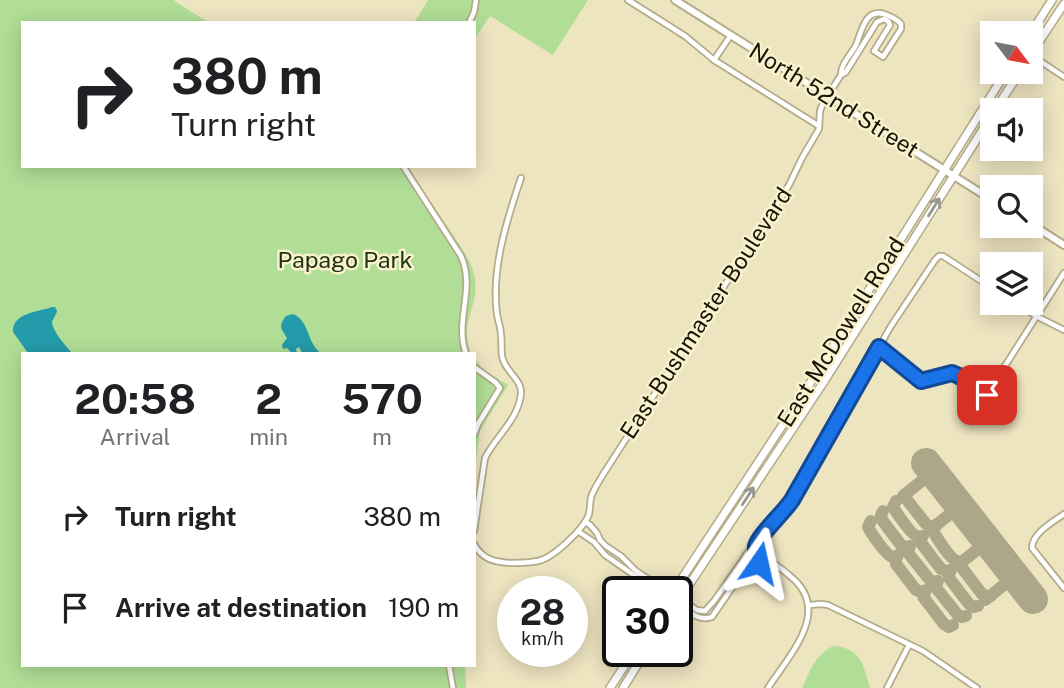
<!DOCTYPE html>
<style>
:root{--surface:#fff;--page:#f2f2f2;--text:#202124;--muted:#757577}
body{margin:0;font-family:"Public Sans",sans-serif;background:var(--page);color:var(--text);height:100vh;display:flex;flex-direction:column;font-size:26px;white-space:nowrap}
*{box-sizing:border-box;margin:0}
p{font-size:23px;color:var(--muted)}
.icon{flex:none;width:38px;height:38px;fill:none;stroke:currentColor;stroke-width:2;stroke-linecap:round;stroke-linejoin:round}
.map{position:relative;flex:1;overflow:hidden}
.sheet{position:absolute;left:21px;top:352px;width:455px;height:315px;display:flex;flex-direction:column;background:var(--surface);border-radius:0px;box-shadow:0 4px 18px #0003}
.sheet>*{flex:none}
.hud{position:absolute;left:21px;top:21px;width:455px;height:147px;border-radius:0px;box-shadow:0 4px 18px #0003;background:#fff;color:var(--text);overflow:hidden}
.needle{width:46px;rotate:122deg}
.buttons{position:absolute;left:980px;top:21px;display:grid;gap:14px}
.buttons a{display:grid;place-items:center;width:63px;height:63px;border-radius:0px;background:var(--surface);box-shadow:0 4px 18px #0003;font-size:35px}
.speed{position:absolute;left:497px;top:576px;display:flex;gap:14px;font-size:35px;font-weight:700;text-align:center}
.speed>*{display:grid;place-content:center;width:91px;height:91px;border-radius:50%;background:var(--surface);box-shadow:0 4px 18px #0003;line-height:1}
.speed small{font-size:18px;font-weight:400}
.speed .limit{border:4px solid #111;border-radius:10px;background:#fff;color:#111}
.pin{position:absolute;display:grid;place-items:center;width:60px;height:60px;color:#fff;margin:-30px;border-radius:14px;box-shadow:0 4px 10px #0006}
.me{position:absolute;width:77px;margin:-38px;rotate:11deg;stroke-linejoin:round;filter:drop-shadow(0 0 5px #0008)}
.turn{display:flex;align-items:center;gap:24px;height:147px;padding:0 35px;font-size:32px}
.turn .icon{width:91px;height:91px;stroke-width:2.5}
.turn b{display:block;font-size:49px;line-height:60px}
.eta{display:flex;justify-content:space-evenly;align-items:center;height:119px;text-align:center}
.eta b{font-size:42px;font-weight:700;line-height:49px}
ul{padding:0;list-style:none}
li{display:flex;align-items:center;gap:21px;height:91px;padding:0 35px}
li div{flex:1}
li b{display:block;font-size:26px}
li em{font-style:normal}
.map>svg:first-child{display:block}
.green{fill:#b0de96}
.water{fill:#249bab}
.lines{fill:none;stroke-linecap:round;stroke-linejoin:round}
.taxiway{stroke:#aea689;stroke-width:12}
.runway{stroke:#aea689;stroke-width:30}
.minor-casing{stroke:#b3ab89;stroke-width:8}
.secondary-casing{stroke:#b3ab89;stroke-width:10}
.primary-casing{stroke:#b3ab89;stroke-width:10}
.minor{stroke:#fff;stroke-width:4.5}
.secondary{stroke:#fff;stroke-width:6}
.primary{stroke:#fff;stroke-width:7}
.oneway{stroke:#979690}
.route-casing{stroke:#114b97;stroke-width:18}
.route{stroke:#1a73e8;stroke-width:12}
.labels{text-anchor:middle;stroke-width:5;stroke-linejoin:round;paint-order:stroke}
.street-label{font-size:23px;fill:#181508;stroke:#faf1cd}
.park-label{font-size:23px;fill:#1e3310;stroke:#faf1cd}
</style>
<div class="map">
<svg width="1064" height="688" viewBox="0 0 1064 688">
<rect width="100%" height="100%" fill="#ede4c0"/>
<g class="green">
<path d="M 0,0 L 173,0 L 209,23 L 23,23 L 23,166 L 407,166 C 420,186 433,206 447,226 C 457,242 472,259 475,279 C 479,308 459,320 471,353 L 23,354 L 23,665 L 465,665 L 466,688 L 0,688 Z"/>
<path d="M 428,0 L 588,0 L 553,55 L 490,16 L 476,37 L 474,36 L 474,23 L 414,23 Z"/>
<path d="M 474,358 L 484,370 L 508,385 L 480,431 L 474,475 Z"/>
<path d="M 833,646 C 862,648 863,665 870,688 L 802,688 C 810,671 815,655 833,646 Z"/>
</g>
<g class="water">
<path d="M 52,307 L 55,307 L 57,311 C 57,313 52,321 52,322 C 52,331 67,347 72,353 L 28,353 L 13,332 C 12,313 38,312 52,307 Z"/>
<path d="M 293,314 C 310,321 307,344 321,353 L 302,353 L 299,347 L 296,349 L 297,353 L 290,353 L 290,351 L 287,348 L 283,349 L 282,345 L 287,338 C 281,328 278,326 286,316 Z"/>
</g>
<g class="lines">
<g class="taxiway">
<path d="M 908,492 L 906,496 L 907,500 L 926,524 L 930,527 L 936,525 L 933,531 C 937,538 950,559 957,561 C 959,562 961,561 963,561 L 961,564 L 962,568 L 982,594 L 987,596 L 991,596"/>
<path d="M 903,496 L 933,472"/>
<path d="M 896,501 L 893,507 C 897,513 910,534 917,536 C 919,537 921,536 923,536 L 920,540 L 921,543 L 941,569 L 946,571 L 951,570 L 949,574 L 949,578 L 969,604 L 974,607 L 978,606"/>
<path d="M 883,511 L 881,515 L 882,520 L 901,545 L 906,547 L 910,546 L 908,551 L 909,554 L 929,579 L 933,582 L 938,581 L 936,584 L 937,589 L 957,614 L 962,617 L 966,616"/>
<path d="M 871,521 L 868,527 C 871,533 886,555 892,557 C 894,557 896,556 898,555 L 896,559 L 896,564 L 916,590 L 921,592 L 926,590 L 923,596 L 924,598 L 944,624 L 949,627 L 953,625"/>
<path d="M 930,530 L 960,506"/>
<path d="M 958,565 L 988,541"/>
<path d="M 985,600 L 1015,576"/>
</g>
<path class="runway" d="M 926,463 L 1033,599"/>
<g class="minor-casing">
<g id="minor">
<path d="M 628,0 L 685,36 L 714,60 L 819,126"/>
<path d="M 469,23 L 474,12 L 476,0"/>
<path d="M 1031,55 L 1064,77"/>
<path d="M 714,60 L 731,35"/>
<path d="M 403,166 L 461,256 C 476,289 454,320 466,354"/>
<path d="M 1016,303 L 1036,316 L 1064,330"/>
<path d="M 879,347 L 918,379 L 924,381 L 952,373 L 956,374 L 987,395"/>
<path d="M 474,367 L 495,382 L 500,388 L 478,424 L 474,435"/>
<path d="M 984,399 L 1064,273"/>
<path d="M 1064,514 C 1053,522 1032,533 1032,548 L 1064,588"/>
<path d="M 585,522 L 590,525 L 597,533 L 600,540 L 606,546 L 621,556 L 636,571 L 668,592"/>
<path d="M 474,531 L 485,458 C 496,436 519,419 521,393 C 522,379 504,371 502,356 C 501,349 502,342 501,335 C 501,328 498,321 497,314 C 491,269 507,219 521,178"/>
<path d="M 579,532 L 594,542 L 605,555 L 658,592"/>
<path d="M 474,544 C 482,559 494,562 510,563 C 519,563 529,563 538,561 C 553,558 584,529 589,514 C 590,509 590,503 591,497 C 594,489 599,481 604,473 L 789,185 L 802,158 L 819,129 L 820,111 L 823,103 L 841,75 L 846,72 L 877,22 L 884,19 L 888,21 L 890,25 L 874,51 L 883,57 L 901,29 L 901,24 C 897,19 893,18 887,15 C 865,6 862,31 856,45 C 851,55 841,63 841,75"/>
<circle cx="752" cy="560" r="8"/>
<path d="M 747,554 C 760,534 779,520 792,500 L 891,326 L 935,260 L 939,256 L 943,256 L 992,288"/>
<path d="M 758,556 C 770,560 780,567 790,576 C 833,610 790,654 768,688"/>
<path d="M 679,598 L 697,610 L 705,611 L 714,601 L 745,557"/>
<path d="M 677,604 C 688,611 699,622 712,617 L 736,582 L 756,567"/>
<path d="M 810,605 L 821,604 L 828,605 L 923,651 L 977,688"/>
<path d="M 449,665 L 453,688"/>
<path d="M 887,688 L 909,645"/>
</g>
</g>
<g class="secondary-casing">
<g id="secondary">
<path d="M 675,0 L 992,200"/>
<path d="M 1031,224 L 1064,245"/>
</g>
</g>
<g class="primary-casing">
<g id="primary">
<path d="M 1031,33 L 1052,0"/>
<path d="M 1031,54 L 1064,4"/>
<path d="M 995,110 L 1020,72"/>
<path d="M 673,592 L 816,374 L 1006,72"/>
<path d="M 677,603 L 825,380 L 992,115"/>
<path d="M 610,688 L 634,651"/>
<path d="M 623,688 L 646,651"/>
</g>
</g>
<use href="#minor" class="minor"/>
<use href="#secondary" class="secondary"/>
<use href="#primary" class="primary"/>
</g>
<defs><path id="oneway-shaft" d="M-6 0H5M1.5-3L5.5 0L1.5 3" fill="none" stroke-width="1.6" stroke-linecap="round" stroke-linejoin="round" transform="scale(1.75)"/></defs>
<g class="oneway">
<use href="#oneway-shaft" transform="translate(934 207) rotate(-58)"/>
<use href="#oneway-shaft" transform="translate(748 496) rotate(-57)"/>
</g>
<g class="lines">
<g class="route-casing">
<path id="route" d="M 759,563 C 758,557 755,552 756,546 C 758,536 785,511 792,500 L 879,347 L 921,381 L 952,373 L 959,376 L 987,395"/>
</g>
<use href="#route" class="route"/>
</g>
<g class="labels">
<g class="street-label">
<text transform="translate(834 100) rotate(32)" y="8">North 52nd Street</text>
<text transform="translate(706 313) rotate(-57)" y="8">East Bushmaster Boulevard</text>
<text transform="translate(841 332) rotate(-58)" y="8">East McDowell Road</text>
</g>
<g class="park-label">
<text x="345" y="268">Papago Park</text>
</g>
</g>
</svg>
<div class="buttons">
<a><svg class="needle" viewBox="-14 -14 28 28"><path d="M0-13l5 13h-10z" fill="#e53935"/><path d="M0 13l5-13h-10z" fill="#757577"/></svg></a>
<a><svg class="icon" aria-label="sound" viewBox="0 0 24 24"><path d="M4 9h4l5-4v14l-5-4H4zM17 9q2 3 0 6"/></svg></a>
<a><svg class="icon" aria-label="search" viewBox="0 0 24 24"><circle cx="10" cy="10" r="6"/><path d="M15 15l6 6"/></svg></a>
<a><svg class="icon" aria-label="layers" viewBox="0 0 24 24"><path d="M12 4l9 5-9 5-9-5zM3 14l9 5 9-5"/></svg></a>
</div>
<div class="speed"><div>28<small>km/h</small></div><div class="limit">30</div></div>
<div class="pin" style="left:987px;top:395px;background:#d93025"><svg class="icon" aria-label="arrive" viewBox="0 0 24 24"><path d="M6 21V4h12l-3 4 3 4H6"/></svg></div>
<svg class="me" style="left:759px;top:563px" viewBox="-20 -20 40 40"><path d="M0-17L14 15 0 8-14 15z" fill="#1a73e8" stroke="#fff" stroke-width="4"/></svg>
<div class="hud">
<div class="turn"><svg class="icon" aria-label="right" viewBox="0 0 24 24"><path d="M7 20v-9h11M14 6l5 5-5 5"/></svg><div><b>380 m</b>Turn right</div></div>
</div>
<section class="sheet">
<div class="eta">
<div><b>20:58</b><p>Arrival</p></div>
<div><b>2</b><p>min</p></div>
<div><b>570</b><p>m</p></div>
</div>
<ul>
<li><svg class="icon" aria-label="right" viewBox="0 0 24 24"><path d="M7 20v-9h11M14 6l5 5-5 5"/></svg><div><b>Turn right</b></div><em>380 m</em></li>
<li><svg class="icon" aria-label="arrive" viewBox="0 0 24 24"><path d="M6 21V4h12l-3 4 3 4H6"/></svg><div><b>Arrive at destination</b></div><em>190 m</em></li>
</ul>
</section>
</div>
